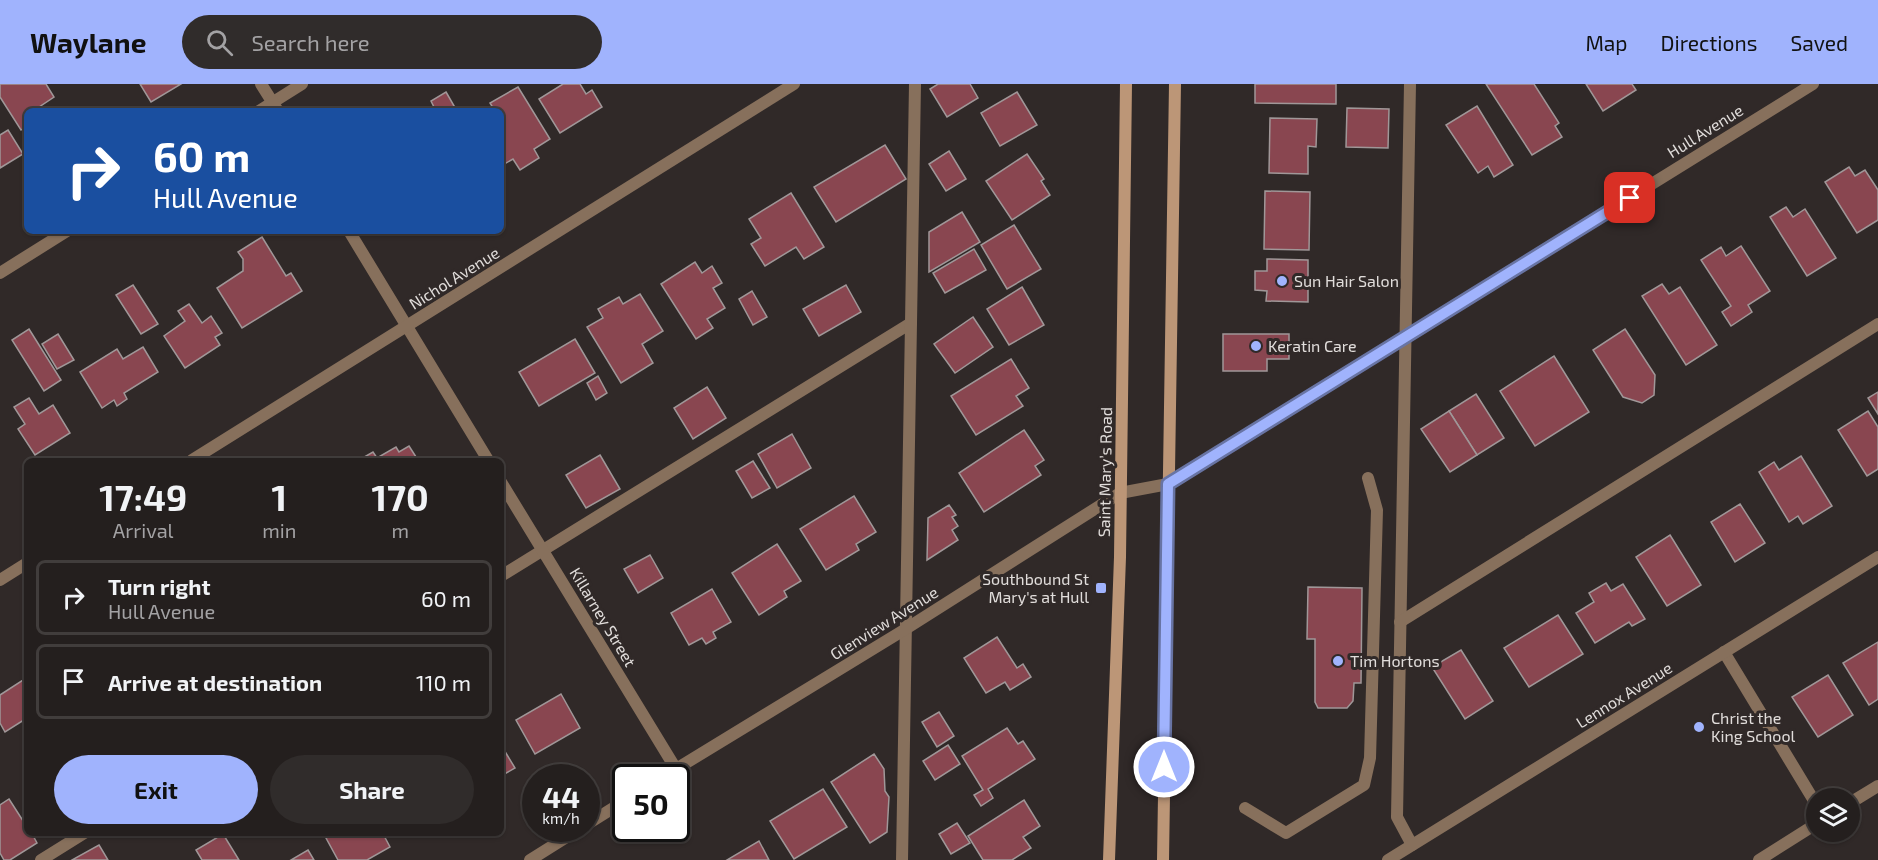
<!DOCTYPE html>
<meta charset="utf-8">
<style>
:root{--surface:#241f1e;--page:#302c2b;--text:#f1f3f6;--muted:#a3a2a4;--line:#413d3c;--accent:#a0b3fd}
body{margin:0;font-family:"Exo 2",sans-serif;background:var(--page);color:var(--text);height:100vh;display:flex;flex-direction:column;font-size:22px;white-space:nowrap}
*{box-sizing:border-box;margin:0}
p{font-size:20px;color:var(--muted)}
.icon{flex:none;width:33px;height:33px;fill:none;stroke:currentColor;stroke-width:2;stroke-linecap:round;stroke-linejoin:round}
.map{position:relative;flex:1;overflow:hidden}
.drawer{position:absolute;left:24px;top:374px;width:480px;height:378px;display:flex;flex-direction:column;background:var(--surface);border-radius:9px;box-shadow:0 2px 4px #0004,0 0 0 2px var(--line)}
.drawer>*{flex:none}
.top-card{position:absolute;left:24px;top:24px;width:480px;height:126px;border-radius:9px;box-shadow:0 2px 4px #0004,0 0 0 2px var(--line);background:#1a4fa0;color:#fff;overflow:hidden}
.fabs{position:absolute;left:1806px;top:704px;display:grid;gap:12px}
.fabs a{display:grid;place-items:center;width:54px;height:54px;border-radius:50%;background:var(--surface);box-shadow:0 2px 4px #0004,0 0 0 2px var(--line);font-size:30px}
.speed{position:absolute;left:522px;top:680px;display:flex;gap:12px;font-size:30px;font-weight:700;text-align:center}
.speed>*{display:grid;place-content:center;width:78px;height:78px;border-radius:50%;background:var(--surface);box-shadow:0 2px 4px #0004,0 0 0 2px var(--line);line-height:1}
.speed small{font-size:15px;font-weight:400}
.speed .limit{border:3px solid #111;border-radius:9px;background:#fff;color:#111}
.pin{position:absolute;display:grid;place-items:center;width:51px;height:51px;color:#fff;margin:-26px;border-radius:12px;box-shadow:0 3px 9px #0006}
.me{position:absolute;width:66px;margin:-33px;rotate:0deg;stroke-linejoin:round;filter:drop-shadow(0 0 4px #0008)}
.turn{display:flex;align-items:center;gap:21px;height:126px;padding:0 30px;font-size:27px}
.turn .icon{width:78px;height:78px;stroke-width:2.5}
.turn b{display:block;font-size:42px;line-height:51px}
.eta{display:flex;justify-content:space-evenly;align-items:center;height:102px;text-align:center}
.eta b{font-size:36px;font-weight:700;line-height:42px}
.primary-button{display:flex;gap:12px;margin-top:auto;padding:12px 30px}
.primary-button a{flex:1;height:69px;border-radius:36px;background:var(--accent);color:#111;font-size:24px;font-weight:700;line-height:69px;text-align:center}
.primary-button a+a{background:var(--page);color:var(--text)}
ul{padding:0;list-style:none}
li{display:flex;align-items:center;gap:18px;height:75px;margin:0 12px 9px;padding:0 18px;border:3px solid var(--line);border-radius:9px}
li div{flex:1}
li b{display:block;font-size:22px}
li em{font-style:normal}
header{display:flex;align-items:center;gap:36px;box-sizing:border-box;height:84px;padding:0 30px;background:var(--accent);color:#111}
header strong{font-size:28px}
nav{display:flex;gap:33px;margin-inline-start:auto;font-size:21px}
.search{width:420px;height:54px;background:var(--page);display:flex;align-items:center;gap:15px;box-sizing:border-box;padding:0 21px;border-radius:33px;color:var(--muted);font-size:22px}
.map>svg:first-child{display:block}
.building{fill:#894650;stroke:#a09798;stroke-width:1.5}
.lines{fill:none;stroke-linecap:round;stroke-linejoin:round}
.lane{stroke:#87705c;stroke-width:12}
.street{stroke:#87705c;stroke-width:12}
.secondary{stroke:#bc9677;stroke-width:12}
.route-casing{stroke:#6874a4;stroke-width:15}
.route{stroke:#a0b3fd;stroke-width:10}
.poi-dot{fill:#a0b3fd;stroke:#302928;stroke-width:2}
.labels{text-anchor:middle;stroke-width:6;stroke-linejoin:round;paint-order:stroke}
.street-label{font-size:16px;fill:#e1dddb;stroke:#302928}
.poi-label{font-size:16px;fill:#e1dddb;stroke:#302928;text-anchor:start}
</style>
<header>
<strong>Waylane</strong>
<div class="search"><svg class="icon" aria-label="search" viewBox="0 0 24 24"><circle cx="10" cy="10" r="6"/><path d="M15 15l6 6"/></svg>Search here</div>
<nav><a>Map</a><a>Directions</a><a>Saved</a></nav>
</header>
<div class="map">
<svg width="1878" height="776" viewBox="0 0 1878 776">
<rect width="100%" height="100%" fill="#302928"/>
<g class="building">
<path d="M 0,0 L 46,0 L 54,13 L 33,27 L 27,27 L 27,42 L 21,46 L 0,13 Z"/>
<path d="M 140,0 L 181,0 L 151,18 Z"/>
<path d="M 563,0 L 580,0 L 586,10 L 592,6 L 602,23 L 560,49 L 539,15 Z"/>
<path d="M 938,0 L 970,0 L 978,14 L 947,33 L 930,5 Z"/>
<path d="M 1255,0 L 1336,0 L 1336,20 L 1255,19 Z"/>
<path d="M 1486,0 L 1534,0 L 1559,39 L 1555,42 L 1562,53 L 1532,71 Z"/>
<path d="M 1586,0 L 1632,0 L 1636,6 L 1603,27 Z"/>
<path d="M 518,3 L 550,55 L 534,65 L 539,74 L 520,86 L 513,75 L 501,82 L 501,27 L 495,27 L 490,19 Z"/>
<path d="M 446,8 L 457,27 L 436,27 L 431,17 Z"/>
<path d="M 1017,8 L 1037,41 L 1000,62 L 981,29 Z"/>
<path d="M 1477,22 L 1513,81 L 1494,93 L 1488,82 L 1478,89 L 1446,41 Z"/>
<path d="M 1347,24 L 1389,25 L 1388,64 L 1346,63 Z"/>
<path d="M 1270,34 L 1317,35 L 1316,63 L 1308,62 L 1308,90 L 1269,89 Z"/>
<path d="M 8,46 L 23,70 L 0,84 L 0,51 Z"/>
<path d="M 885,61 L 906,95 L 836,138 L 814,103 Z"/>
<path d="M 949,67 L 966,95 L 946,107 L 929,80 Z"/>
<path d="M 1027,70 L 1044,95 L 1041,97 L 1050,111 L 1012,136 L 986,97 Z"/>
<path d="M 1849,83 L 1855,92 L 1865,86 L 1878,106 L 1878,136 L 1857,149 L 1825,98 Z"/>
<path d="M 1265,107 L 1310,108 L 1309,166 L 1264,165 Z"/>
<path d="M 791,109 L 824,163 L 804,175 L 796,163 L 765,182 L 751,160 L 761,154 L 749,135 Z"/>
<path d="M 1786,123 L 1793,133 L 1805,125 L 1836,174 L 1807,192 L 1770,133 Z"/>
<path d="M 962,128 L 980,158 L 929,188 L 929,148 Z"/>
<path d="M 1014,141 L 1041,185 L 1007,205 L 981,161 Z"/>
<path d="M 262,153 L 286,192 L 291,189 L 302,207 L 242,244 L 217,204 L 243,187 L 243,175 L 238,168 Z"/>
<path d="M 1741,162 L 1770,207 L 1748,221 L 1752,228 L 1731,242 L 1722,228 L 1731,222 L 1701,176 L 1721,163 L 1726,172 Z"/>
<path d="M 974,165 L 986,186 L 945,209 L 933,189 Z"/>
<path d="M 1267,175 L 1308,176 L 1308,218 L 1266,217 L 1267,207 L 1255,206 L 1255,187 L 1267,187 Z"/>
<path d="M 695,178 L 702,189 L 712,182 L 722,199 L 713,204 L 725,224 L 707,235 L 713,244 L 696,255 L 661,200 Z"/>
<path d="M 1662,200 L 1669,210 L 1680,203 L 1717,261 L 1686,281 L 1642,212 Z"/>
<path d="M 133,201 L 158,240 L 141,250 L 116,211 Z"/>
<path d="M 846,201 L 861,228 L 819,252 L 803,225 Z"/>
<path d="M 1022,203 L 1044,241 L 1009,261 L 987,225 Z"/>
<path d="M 752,207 L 767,233 L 753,241 L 739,215 Z"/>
<path d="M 640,210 L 663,247 L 642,260 L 653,279 L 621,299 L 587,243 L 603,234 L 598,225 L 619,213 L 623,220 Z"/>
<path d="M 189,220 L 202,239 L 211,232 L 222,249 L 215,253 L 220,261 L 185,284 L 164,252 L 185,237 L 178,227 Z"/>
<path d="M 973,233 L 993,263 L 955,289 L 934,260 Z"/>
<path d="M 29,245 L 61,296 L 44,307 L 12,256 Z"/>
<path d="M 1625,245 L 1655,291 L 1654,311 L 1642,319 L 1623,313 L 1593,266 Z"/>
<path d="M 58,250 L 74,276 L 57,285 L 42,260 Z"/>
<path d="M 1223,250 L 1289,250 L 1289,275 L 1267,275 L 1267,287 L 1223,287 Z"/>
<path d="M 575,255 L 595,289 L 539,322 L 519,288 Z"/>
<path d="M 143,263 L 158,288 L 124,309 L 127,315 L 117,322 L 114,316 L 102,324 L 80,288 L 117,265 L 123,275 Z"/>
<path d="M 1554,272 L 1589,328 L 1535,362 L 1500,307 Z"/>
<path d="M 1011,275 L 1029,304 L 1016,312 L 1023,322 L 976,351 L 951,312 Z"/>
<path d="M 598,292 L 607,309 L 596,316 L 587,299 Z"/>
<path d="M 707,303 L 726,334 L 693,355 L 674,324 Z"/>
<path d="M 1878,308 L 1878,330 L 1868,314 Z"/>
<path d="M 1476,310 L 1504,354 L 1477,371 L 1449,327 Z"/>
<path d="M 29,314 L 39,330 L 53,321 L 70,349 L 35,371 L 18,345 L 25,340 L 14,323 Z"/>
<path d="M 1449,327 L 1477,371 L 1450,388 L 1421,345 Z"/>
<path d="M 1868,327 L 1878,343 L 1878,385 L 1867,392 L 1838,346 Z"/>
<path d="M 1024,346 L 1044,376 L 1035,382 L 1041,391 L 984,428 L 959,389 Z"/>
<path d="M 792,350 L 811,384 L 777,404 L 758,370 Z"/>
<path d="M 409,362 L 418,376 L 359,376 L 373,368 L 377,374 L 396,363 L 399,368 Z"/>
<path d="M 600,371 L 620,405 L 586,424 L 566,391 Z"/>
<path d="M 1801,372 L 1832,422 L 1803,440 L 1798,432 L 1789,438 L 1759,388 L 1774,378 L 1779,386 Z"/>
<path d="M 753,377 L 770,404 L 752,414 L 736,387 Z"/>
<path d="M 854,412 L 876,448 L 856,460 L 859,466 L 826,486 L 800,445 Z"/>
<path d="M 1740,420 L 1765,459 L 1735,478 L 1711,438 Z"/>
<path d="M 949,421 L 956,431 L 952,433 L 958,442 L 952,446 L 958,456 L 927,476 L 928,434 Z"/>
<path d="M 1670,451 L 1701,501 L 1667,522 L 1636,473 Z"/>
<path d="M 777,460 L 801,497 L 784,507 L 787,513 L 759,531 L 732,489 Z"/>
<path d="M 650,471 L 663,494 L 638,509 L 624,485 Z"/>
<path d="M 1606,499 L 1611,507 L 1623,500 L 1645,535 L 1632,542 L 1629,538 L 1595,559 L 1576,529 L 1594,518 L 1589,509 Z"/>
<path d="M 1308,503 L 1362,504 L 1361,599 L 1354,599 L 1353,617 L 1347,624 L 1318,624 L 1315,618 L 1315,555 L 1307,555 Z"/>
<path d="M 712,505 L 731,538 L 713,548 L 716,554 L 706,560 L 702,554 L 689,561 L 671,529 Z"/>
<path d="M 1558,531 L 1583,570 L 1529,603 L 1504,564 Z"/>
<path d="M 997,553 L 1017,584 L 1023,580 L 1031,593 L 1010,606 L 1005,598 L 986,609 L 964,574 Z"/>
<path d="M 1878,558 L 1878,615 L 1869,621 L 1843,579 Z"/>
<path d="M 1461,566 L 1493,617 L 1465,635 L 1432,583 Z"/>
<path d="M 1828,591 L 1853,631 L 1818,653 L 1792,613 Z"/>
<path d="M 23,596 L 27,602 L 27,634 L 5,648 L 0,639 L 0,611 Z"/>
<path d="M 561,610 L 580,644 L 535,670 L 516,636 Z"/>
<path d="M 939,628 L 954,652 L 937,663 L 922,638 Z"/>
<path d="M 1007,644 L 1018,660 L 1023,657 L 1035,675 L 988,705 L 993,714 L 981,722 L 974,711 L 983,706 L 962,672 Z"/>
<path d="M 501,661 L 515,684 L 501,692 Z"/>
<path d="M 948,661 L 960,680 L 935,696 L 923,677 Z"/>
<path d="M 874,670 L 884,685 L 885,707 L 889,713 L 887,748 L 870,759 L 831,698 Z"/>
<path d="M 823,705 L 847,743 L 794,775 L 770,737 Z"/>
<path d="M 9,715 L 27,743 L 27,748 L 31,748 L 37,759 L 10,776 L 4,776 L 0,769 L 0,721 Z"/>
<path d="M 1024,716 L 1040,742 L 1023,753 L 1031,764 L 1012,776 L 983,776 L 968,752 Z"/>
<path d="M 957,739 L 970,759 L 951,770 L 939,750 Z"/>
<path d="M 336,748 L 382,748 L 390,763 L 367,776 L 338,776 L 326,754 Z"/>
<path d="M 223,750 L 239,776 L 202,776 L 196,766 Z"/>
<path d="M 759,757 L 769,776 L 727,776 Z"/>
<path d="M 99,761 L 108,776 L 72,776 Z"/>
<path d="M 308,766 L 314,776 L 291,776 Z"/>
</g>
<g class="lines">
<g class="lane">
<path d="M 1410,0 L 1397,733 L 1412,761"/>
<path d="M 259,27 L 302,0"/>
<path d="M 0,189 L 67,147"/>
<path d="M 501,492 L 911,239"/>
<path d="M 1400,538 L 1878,240"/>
<path d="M 1724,568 L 1816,720"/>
<path d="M 1850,719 L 1878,702"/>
<path d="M 1245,724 L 1286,749 L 1364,701 L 1370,674 L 1377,426 L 1368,394"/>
<path d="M 41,776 L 86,748"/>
<path d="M 902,776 L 915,0"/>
<path d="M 1759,776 L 1816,740"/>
</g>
<g class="street">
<path d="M 261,0 L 278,27"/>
<path d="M 349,147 L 488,376"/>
<path d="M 192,376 L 794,0"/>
<path d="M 501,398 L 676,685"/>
<path d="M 0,496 L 27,479"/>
<path d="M 663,693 L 904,546 L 1120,409 L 1168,400 L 1813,0"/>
<path d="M 586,741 L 626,716"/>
<path d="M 530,776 L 581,744"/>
<path d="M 1388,776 L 1878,473"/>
</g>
<g class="secondary">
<path d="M 1109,776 L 1120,473 L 1126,0"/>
<path d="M 1163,776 L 1175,0"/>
</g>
</g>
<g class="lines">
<g class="route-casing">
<path id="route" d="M 1164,683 L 1168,400 L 1630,114"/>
</g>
<use href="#route" class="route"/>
</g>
<g class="poi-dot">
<circle cx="1282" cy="197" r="6"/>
<circle cx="1256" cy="262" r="6"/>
<rect x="1095" y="498" width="12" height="12" rx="3"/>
<circle cx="1338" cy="577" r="6"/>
<circle cx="1699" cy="643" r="6"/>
</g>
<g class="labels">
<g class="street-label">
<text transform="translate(1705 47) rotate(-32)" y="6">Hull Avenue</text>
<text transform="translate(454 194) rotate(-32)" y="6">Nichol Avenue</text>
<text transform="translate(1105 388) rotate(-89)" y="6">Saint Mary’s Road</text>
<text transform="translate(603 533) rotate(59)" y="6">Killarney Street</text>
<text transform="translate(884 539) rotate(-32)" y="6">Glenview Avenue</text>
<text transform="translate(1624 611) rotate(-32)" y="6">Lennox Avenue</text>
</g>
<g class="poi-label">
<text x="1294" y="203">Sun Hair Salon</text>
<text x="1268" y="268">Keratin Care</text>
<text x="1089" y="501" text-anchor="end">Southbound St<tspan x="1089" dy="18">Mary's at Hull</tspan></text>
<text x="1350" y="583">Tim Hortons</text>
<text x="1711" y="640">Christ the<tspan x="1711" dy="18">King School</tspan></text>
</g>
</g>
</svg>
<div class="fabs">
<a><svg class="icon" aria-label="layers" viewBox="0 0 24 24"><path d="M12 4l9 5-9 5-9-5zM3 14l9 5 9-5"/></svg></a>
</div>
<div class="speed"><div>44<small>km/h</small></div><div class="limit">50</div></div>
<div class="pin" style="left:1630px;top:114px;background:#d93025"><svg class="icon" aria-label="arrive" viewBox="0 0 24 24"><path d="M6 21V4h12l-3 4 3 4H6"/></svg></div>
<svg class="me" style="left:1164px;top:683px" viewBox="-20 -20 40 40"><circle r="17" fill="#a0b3fd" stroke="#fff" stroke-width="3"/><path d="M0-11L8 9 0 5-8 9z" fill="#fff"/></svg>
<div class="top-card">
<div class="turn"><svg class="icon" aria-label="right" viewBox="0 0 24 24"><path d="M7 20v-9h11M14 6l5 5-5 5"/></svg><div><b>60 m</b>Hull Avenue</div></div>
</div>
<section class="drawer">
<div class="eta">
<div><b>17:49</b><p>Arrival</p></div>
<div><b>1</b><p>min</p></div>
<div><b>170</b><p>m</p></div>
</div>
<ul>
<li><svg class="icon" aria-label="right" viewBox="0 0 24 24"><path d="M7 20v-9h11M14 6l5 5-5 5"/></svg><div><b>Turn right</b><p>Hull Avenue</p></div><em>60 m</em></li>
<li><svg class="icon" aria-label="arrive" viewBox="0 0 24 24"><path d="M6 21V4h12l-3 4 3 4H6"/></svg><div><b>Arrive at destination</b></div><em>110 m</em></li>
</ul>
<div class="primary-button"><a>Exit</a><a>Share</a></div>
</section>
</div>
